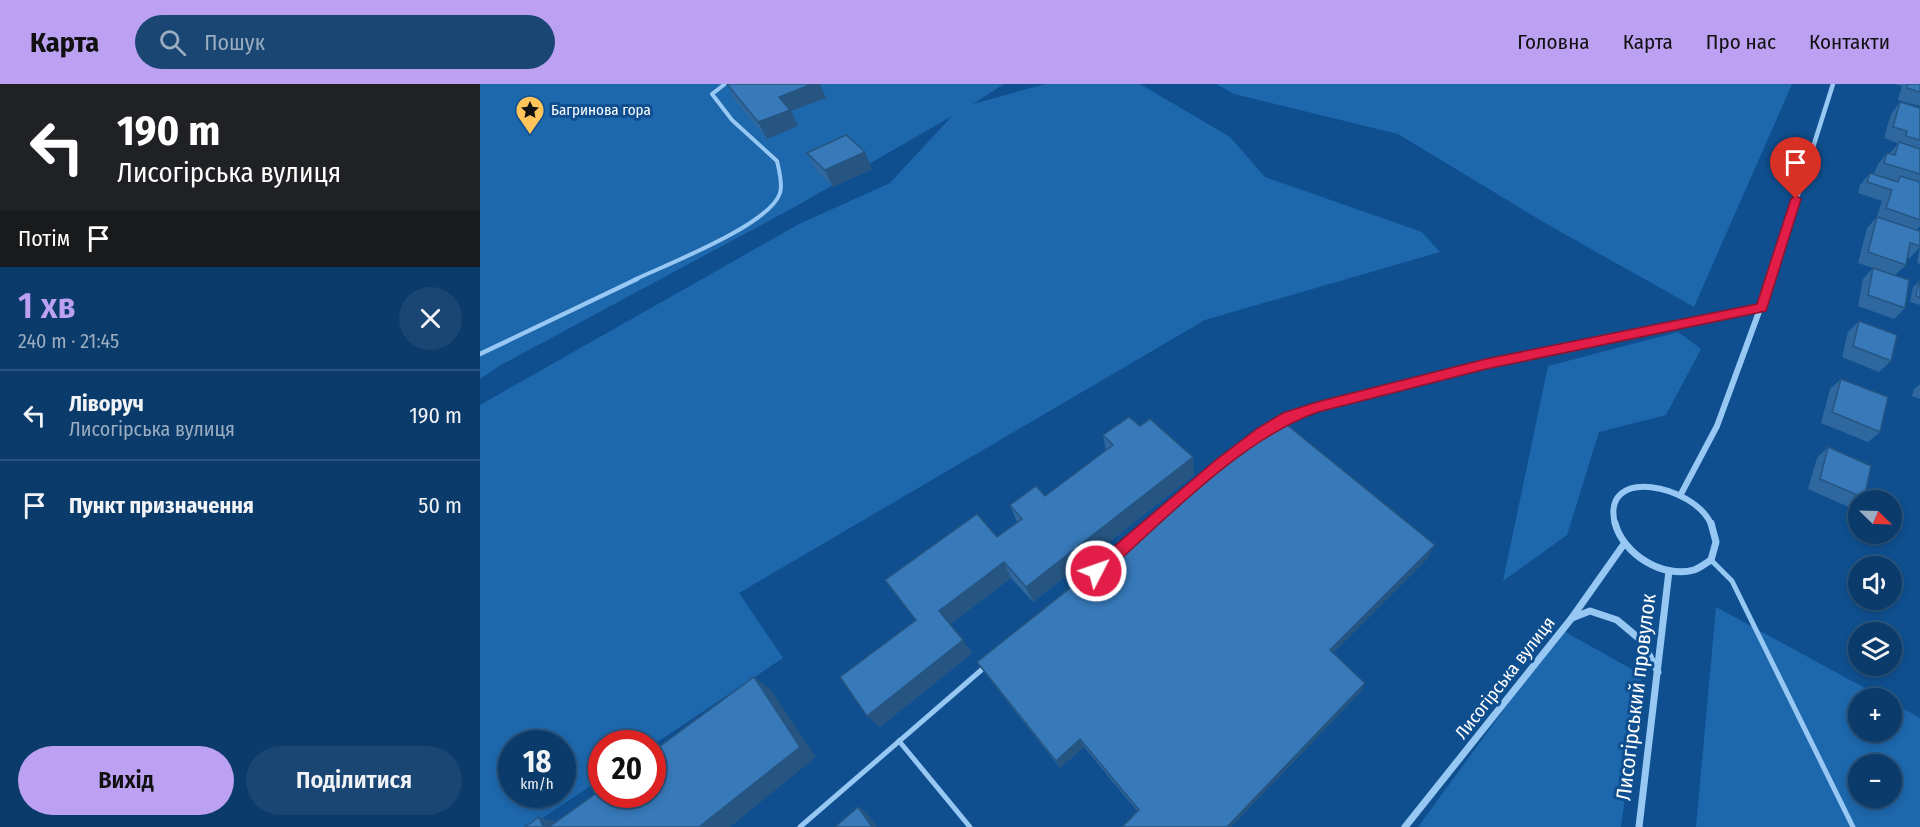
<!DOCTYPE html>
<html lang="uk">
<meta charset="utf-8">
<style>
:root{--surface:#0b3b6b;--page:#194673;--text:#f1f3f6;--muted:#9aadc1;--line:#2b557e;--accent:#bca0f2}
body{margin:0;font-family:"Fira Sans Condensed",sans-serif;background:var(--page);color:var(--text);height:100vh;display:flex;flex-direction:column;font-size:22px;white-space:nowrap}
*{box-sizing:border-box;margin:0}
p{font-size:20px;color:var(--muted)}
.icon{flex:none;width:33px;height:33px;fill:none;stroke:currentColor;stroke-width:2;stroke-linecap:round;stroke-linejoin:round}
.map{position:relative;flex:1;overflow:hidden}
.details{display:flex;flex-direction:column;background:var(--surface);width:480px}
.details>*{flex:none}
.banner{background:#202124;color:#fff;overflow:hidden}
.needle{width:39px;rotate:113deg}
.controls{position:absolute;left:1368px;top:406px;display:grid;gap:12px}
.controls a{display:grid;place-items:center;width:54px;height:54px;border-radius:50%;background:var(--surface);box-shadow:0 3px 9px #0003,0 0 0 2px var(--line);font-size:30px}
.speed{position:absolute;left:18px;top:646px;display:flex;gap:12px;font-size:30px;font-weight:700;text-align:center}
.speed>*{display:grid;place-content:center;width:78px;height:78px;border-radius:50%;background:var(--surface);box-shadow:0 3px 9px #0003,0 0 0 2px var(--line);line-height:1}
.speed small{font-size:15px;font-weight:400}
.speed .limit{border:9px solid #d22;background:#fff;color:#111}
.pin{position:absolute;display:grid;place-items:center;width:51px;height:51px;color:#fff;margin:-62px -26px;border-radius:50% 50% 50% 0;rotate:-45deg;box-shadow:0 0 6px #0007}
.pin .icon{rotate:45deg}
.me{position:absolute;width:66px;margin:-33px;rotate:49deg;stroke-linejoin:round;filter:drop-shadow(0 0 4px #0008)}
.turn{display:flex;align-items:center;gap:21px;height:126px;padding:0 18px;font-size:27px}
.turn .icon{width:78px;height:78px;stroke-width:2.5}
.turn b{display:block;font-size:42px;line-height:51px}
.then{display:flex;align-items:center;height:57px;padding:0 18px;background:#0003;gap:12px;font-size:22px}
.round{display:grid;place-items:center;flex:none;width:63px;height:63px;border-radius:32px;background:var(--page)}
.head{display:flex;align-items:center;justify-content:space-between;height:102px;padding:0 18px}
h1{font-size:36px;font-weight:600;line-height:45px;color:var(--accent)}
.action{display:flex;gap:12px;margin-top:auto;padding:12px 18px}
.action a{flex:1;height:69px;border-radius:36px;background:var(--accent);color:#111;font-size:24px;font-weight:600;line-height:69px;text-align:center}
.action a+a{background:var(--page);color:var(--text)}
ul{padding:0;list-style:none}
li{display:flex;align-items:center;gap:18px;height:90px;padding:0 18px;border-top:2px solid var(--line)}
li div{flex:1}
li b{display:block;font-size:22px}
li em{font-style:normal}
header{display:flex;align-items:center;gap:36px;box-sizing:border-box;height:84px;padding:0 30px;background:var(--accent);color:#111}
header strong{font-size:28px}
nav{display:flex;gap:33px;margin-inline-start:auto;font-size:21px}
.search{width:420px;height:54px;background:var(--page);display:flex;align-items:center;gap:15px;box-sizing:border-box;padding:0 21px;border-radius:33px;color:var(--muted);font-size:22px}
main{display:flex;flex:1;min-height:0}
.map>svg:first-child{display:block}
.green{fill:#1d67ac;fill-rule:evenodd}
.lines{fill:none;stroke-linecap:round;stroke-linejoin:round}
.lane-far2{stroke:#97c7f3;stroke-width:4}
.lane-far1{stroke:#97c7f3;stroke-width:4.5}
.lane{stroke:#97c7f3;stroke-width:5}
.street-far2{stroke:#97c7f3;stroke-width:4.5}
.street-far1{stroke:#97c7f3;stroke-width:6}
.street{stroke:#97c7f3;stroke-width:7}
.wall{fill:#2f689f}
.shaded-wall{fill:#265582}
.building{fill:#3779b9;stroke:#265582;stroke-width:1.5}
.route{fill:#e11d48;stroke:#92132f;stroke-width:1.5}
.labels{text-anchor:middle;stroke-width:6;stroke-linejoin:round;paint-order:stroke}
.far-poi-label{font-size:15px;fill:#fff;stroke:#0f4f8f;text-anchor:start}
.street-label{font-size:18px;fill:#fff;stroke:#0f4f8f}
.near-street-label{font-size:21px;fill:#fff;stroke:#0f4f8f}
</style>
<header>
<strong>Карта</strong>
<div class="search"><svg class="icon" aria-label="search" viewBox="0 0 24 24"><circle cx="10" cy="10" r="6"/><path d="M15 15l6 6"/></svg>Пошук</div>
<nav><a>Головна</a><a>Карта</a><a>Про нас</a><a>Контакти</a></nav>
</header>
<main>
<section class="details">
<div class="banner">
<div class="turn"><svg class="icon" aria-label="left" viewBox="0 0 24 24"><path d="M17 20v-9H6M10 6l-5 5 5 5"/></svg><div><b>190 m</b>Лисогірська вулиця</div></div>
<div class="then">Потім<svg class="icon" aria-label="arrive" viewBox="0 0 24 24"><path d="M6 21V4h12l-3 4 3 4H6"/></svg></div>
</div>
<div class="head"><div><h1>1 хв</h1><p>240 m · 21:45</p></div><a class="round"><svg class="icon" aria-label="close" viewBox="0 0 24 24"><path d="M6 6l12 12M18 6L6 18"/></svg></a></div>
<ul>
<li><svg class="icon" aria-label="left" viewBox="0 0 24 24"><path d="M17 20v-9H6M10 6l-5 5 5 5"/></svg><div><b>Ліворуч</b><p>Лисогірська вулиця</p></div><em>190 m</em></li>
<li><svg class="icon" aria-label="arrive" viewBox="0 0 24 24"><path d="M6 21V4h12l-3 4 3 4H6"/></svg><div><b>Пункт призначення</b></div><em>50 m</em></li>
</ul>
<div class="action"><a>Вихід</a><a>Поділитися</a></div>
</section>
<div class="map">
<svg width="1440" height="743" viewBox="0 0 1440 743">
<rect width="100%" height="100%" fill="#0f4f8f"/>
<g class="green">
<path d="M 0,0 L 524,0 L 493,20 L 565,0 L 660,0 L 750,53 L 785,93 L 942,148 L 960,168 L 725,236 L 259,509 L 303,574 L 173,661 L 122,660 L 121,695 L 49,743 L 0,743 L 0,321 L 319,140 L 410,99 L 472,32 L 320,120 L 21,281 L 0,295 ZM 32,660 L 82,660 L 82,711 L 32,711 Z"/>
<path d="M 736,0 L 1312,0 L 1214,223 L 1065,139 L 918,50 L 754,10 Z"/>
<path d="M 1198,248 L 1221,265 L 1186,331 L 1119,348 L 1087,451 L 1023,497 L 1068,282 Z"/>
<path d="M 1236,523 L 1405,615 L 1378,615 L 1378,648 L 1412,648 L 1412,618 L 1440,634 L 1440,743 L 1216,743 ZM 1378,681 L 1412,681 L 1412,714 L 1378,714 Z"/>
<path d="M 1082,546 L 1162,591 L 1141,743 L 938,743 Z"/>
</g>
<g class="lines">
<path class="lane-far2" d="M 154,196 C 185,181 290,141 300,109 C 303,100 299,86 297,77 L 252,36 L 232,10 L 245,0"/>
<g class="lane-far1">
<path d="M 0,270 L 157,195"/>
<path d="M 681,432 C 728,389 775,346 835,322 L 1060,269 L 1282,224"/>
</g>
<g class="lane">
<path d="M 1231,476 L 1252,497 L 1373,743"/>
<path d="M 419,657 L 490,743"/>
<path d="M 320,743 L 506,582"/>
</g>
<path class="street-far2" d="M 1291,196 L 1353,0"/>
<g class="street-far1">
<path d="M 1201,410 L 1237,342 L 1291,195"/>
<path d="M 1135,440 C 1120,381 1214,401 1231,440"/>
</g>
<g class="street">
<path d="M 1135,439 C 1143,470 1183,495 1214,486 C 1220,484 1226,479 1231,476 L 1236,458 L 1231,439"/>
<path d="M 1092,534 L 1110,527 L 1137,536 L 1162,557 L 1178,588"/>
<path d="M 925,743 L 1091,535 L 1144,460"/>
<path d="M 1159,743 L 1189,487"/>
</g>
</g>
<g class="wall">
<path d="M 247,0 L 346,14 L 311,27 L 318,42 L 287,55 L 255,17 Z"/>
<path d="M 1414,0 L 1440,0 L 1440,22 L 1418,16 L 1422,2 Z"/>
<path d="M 1420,18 L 1440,24 L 1440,142 L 1437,146 L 1440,147 L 1440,163 L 1430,174 L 1427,173 L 1426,181 L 1415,191 L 1425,224 L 1414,235 L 1378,222 L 1383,195 L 1393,184 L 1378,179 L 1387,144 L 1397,133 L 1402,117 L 1378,109 L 1380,101 L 1390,89 L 1394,90 L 1398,80 L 1407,69 L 1410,69 L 1417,61 L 1417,59 L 1404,54 L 1411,30 Z"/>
<path d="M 327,69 L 392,85 L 353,103 L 335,85 Z"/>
<path d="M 1440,163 L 1440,180 L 1437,179 Z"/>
<path d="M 1439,197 L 1440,198 L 1440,221 L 1430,218 L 1433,203 Z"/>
<path d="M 1379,237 L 1411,277 L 1399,288 L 1362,273 L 1368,248 Z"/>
<path d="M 1361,295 L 1400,348 L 1388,358 L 1341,339 L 1350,305 Z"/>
<path d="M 1440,300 L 1440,315 L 1432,312 L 1434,305 Z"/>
<path d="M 660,342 L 713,373 L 714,391 L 553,518 L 531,494 L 470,540 L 492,569 L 400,643 L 387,632 L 436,536 L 517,453 L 537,438 L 530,421 L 565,412 L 626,367 L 623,351 Z"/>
<path d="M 1348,363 L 1384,414 L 1380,417 L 1378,417 L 1378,418 L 1371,424 L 1328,405 L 1337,374 Z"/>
<path d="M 948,474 L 853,569 L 880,609 L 658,728 L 604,663 L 580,684 L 504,588 L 497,578 Z"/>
</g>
<g class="shaded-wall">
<path d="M 332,0 L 340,0 L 346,14 L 311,27 L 318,42 L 287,55 L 278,38 L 299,13 Z"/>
<path d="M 385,68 L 392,85 L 353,103 L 345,86 Z"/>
<path d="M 713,373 L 714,391 L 553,518 L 546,503 Z"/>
<path d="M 955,461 L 948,474 L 846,576 L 850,566 Z"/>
<path d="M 524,478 L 531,494 L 469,541 L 459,527 Z"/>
<path d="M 483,556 L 492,569 L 400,643 L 387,632 Z"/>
<path d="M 274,593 L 291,606 L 336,673 L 250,743 L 219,743 Z"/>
<path d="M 885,599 L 880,609 L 751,743 L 747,743 Z"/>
<path d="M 600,655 L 604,663 L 580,684 L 576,677 Z"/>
<path d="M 378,723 L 386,728 L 397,743 L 392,743 Z"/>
<path d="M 59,733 L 87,740 L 88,743 L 63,743 Z"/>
</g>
<g class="building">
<path d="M 247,0 L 332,0 L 299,13 L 310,26 L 278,38 Z"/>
<path d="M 1428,0 L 1440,0 L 1440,8 L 1427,4 Z"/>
<path d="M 1420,18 L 1440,24 L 1440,56 L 1426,52 L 1427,47 L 1413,43 Z"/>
<path d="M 366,51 L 385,68 L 345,86 L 327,69 Z"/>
<path d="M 1419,58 L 1440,65 L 1440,90 L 1404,79 L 1407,69 L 1415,71 Z"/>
<path d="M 1390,89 L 1418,98 L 1420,92 L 1440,98 L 1440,136 L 1406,124 L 1412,106 L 1387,98 Z"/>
<path d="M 1397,133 L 1440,147 L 1440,162 L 1430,159 L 1426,181 L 1388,168 Z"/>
<path d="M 1393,184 L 1429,196 L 1425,224 L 1388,211 Z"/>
<path d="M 1439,197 L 1440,198 L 1440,214 L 1436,212 Z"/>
<path d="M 1379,237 L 1417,251 L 1411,277 L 1373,262 Z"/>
<path d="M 1361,295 L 1408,313 L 1400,348 L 1352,328 Z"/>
<path d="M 649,333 L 660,342 L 670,335 L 713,373 L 546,503 L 524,478 L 459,527 L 483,556 L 387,632 L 360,593 L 436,536 L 405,496 L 497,430 L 517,453 L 542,435 L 530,421 L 556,402 L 565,412 L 633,361 L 623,351 Z"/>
<path d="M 801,336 L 955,461 L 850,566 L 885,599 L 747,743 L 642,743 L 659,726 L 600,655 L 576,677 L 497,578 Z"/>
<path d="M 1348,363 L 1391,382 L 1384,414 L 1340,395 Z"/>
<path d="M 274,593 L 320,663 L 219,743 L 69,743 L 122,705 L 122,711 L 172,711 L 172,668 Z"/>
<path d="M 378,723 L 392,743 L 355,743 Z"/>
<path d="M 59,733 L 63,743 L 45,743 Z"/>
</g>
<path class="route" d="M 1316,111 L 1321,115 L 1286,227 L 1006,285 L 838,328 C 761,355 683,438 622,492 L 611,492 L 609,487 L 611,482 L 737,375 L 778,344 L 803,329 L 837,318 L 1006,275 L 1277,220 L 1311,115 Z"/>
<defs>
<g id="sight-pin" transform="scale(1.5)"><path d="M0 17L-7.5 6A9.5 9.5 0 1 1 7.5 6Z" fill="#ffc45a" stroke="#0f4f8f"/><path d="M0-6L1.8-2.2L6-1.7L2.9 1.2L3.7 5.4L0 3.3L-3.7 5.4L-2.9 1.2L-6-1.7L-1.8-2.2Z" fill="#111"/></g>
</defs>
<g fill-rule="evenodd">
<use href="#sight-pin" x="50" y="26"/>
</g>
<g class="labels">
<g class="far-poi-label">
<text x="71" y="31">Багринова гора</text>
</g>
<g class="street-label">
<text transform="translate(1025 594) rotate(-52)" y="6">Лисогірська вулиця</text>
</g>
<g class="near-street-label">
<text transform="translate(1156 613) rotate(-83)" y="7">Лисогірський провулок</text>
</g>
</g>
</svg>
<div class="controls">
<a><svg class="needle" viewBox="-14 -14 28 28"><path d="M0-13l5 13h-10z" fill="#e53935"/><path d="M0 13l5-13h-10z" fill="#9aadc1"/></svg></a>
<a><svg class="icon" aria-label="sound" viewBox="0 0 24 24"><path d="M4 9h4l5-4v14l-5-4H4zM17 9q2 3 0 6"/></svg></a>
<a><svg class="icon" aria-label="layers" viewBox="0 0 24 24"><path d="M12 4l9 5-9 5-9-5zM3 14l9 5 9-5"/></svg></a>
<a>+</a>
<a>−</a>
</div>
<div class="speed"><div>18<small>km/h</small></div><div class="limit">20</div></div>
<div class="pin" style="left:1316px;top:115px;background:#d93025"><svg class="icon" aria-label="arrive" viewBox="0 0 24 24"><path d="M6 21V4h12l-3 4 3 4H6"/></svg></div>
<svg class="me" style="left:616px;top:487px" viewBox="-20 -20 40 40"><circle r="17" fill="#e11d48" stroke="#fff" stroke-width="3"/><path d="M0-11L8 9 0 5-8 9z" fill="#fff"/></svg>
</div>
</main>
